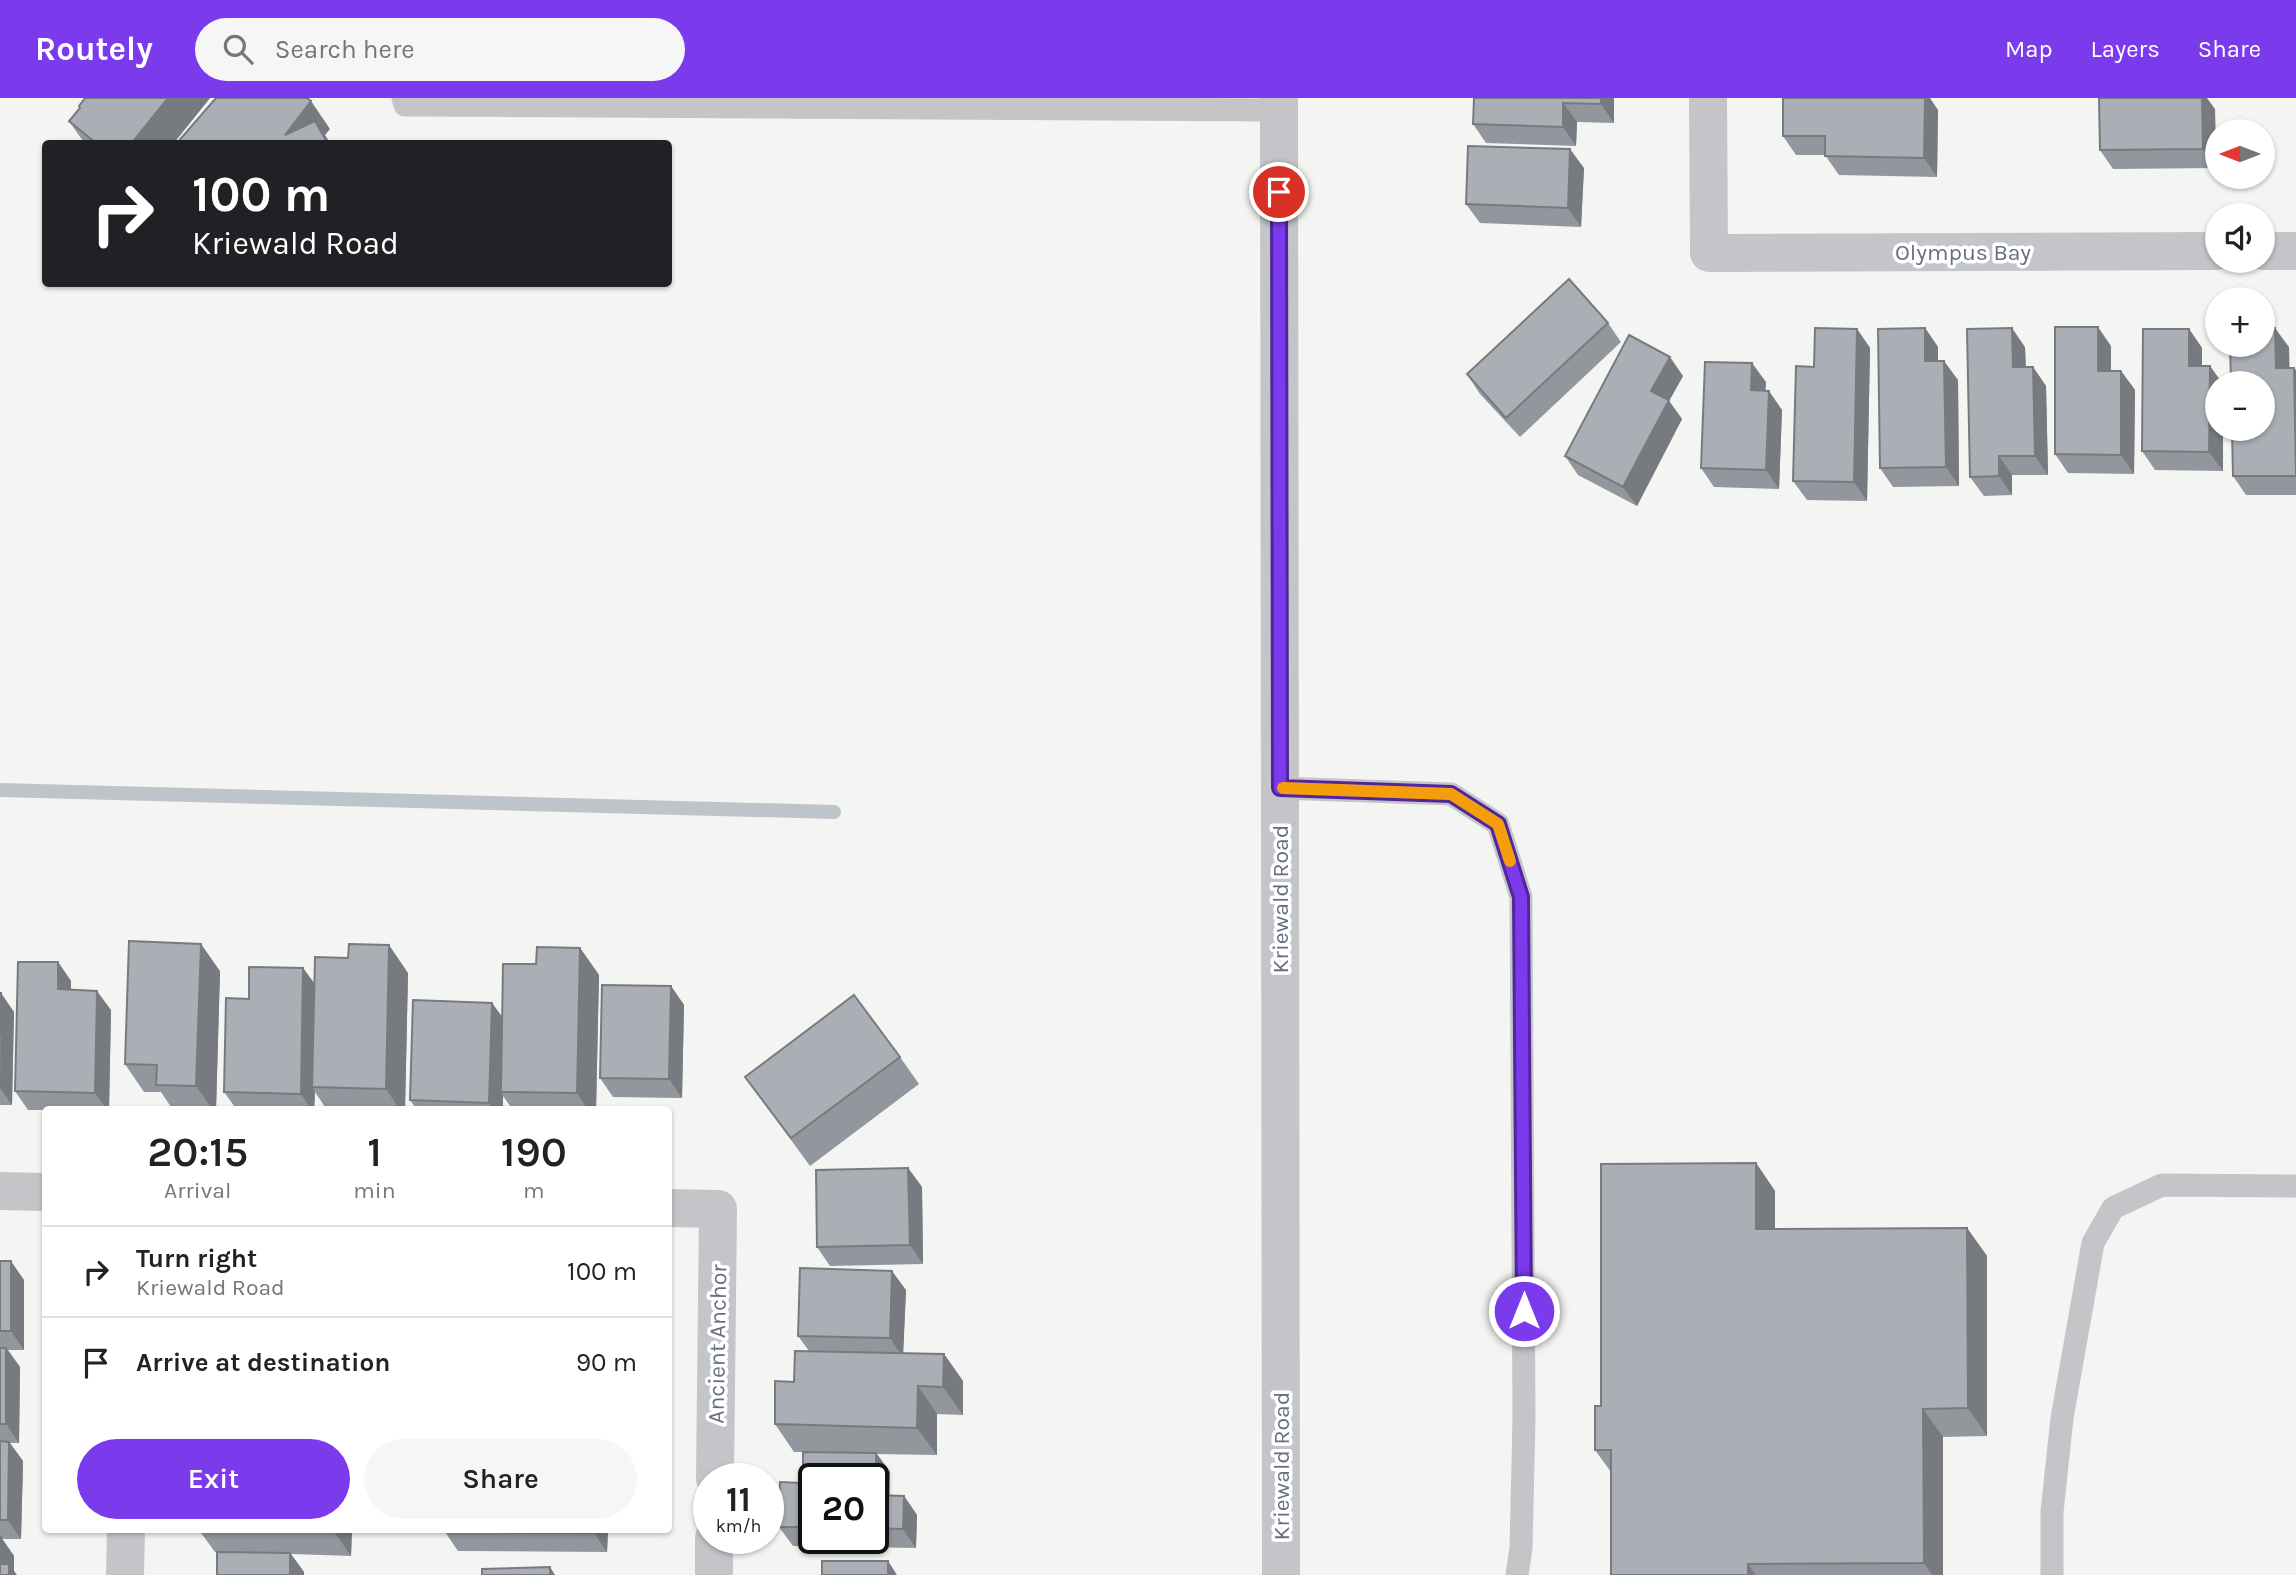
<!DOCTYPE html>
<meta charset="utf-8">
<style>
:root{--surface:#fff;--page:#f6f6f6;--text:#222;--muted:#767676;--line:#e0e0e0;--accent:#7c3aed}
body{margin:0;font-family:Karla,sans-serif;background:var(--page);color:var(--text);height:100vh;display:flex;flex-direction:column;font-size:26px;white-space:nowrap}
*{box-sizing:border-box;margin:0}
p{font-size:23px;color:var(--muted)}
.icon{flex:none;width:38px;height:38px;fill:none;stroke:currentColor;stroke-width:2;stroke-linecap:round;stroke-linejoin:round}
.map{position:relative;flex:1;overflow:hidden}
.side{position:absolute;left:42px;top:1008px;width:630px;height:427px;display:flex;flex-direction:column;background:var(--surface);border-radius:7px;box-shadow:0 2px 5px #0004}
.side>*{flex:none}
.guide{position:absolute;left:42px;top:42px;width:630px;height:147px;border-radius:7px;box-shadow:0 2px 5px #0004;background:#202124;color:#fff;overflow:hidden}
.needle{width:46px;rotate:270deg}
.fabs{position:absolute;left:2205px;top:21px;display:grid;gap:14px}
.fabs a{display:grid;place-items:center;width:70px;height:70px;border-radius:50%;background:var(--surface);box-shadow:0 2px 5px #0004;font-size:35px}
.speed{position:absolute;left:693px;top:1365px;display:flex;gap:14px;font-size:35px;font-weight:700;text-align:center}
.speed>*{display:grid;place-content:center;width:91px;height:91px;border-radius:50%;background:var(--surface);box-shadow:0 2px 5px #0004;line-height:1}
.speed small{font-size:18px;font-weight:400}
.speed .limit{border:4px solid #111;border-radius:10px;background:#fff;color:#111}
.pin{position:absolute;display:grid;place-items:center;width:60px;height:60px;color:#fff;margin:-30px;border:4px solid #fff;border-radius:50%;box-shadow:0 2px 7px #0007}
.me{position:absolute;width:77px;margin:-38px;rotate:0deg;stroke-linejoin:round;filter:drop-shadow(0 0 5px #0008)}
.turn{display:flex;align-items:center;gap:24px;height:147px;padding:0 35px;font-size:32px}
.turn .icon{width:91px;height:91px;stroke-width:2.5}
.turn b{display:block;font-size:49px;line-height:60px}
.eta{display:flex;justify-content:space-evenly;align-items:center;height:119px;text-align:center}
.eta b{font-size:42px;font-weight:600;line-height:49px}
.primary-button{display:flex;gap:14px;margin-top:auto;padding:14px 35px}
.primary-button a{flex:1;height:80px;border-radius:42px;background:var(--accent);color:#fff;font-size:28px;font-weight:600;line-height:80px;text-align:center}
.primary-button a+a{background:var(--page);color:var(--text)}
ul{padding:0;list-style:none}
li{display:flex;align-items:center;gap:21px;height:91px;padding:0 35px;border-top:2px solid var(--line)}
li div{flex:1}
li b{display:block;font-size:26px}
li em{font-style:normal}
header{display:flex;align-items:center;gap:42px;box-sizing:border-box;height:98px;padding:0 35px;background:var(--accent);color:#fff}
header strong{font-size:33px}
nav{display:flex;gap:38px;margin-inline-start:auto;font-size:24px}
.search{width:490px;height:63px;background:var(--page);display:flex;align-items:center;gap:18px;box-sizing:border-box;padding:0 24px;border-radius:38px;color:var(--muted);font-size:26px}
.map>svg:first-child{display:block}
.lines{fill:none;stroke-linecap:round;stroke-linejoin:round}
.stream{stroke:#bdc4ca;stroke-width:14}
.service{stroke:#c3c5c9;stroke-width:23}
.minor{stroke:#c3c5c9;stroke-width:38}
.tertiary{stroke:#c3c5c9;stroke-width:38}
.wall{fill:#92969d;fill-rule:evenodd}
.shaded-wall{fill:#777a7f}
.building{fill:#aaafb6;stroke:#777a7f;stroke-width:2}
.route-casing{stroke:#51269a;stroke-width:18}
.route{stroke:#7c3aed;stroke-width:12}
.slow{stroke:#f59e0b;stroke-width:12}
.labels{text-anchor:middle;stroke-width:7;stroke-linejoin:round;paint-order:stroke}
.street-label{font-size:23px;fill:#666f81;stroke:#fff}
</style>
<header>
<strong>Routely</strong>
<div class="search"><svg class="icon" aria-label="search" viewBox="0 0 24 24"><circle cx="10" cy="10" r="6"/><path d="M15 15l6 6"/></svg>Search here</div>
<nav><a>Map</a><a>Layers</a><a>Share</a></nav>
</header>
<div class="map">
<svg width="2296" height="1477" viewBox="0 0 2296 1477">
<rect width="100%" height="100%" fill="#f4f5f2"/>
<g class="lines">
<path class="stream" d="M 0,692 L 834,714"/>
<g class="service">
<path d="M 403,0 L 405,7 L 1279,12"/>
<path d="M 1280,690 L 1451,696 L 1498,726 L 1521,799 L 1524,1321 L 1521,1450 L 1517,1477"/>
<path d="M 2052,1477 L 2052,1414 L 2062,1320 L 2093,1145 L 2113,1110 L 2162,1087 L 2296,1088"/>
</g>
<g class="minor">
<path d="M 1708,0 L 1709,155 L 2217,153"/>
<path d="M 2263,153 L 2296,153"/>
<path d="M 0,1093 L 46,1094"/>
<path d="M 668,1110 L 718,1111 L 715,1381"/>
<path d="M 125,1477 L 126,1432"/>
<path d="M 714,1477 L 714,1440"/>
</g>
<path class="tertiary" d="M 1279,0 L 1281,1477"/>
</g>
<g class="wall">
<path d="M 85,0 L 210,0 L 173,46 L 85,46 L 69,23 L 80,10 Z"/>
<path d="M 1474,0 L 1614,0 L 1614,25 L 1577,24 L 1576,48 L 1486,45 L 1473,26 Z"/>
<path d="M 2215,11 L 2216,70 L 2113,71 L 2100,52 Z"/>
<path d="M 1938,12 L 1937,79 L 1839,77 L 1825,57 L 1796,57 L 1783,38 Z"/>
<path d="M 1584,70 L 1581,129 L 1480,125 L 1466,106 Z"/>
<path d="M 1608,225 L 1621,244 L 1520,339 L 1480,296 L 1467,276 Z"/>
<path d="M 1925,230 L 1938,249 L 1938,263 L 1958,282 L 1959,388 L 1893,389 L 1880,370 Z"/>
<path d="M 1857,231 L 1870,250 L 1867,403 L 1807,402 L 1793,383 L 1814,269 Z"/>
<path d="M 2189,231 L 2202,250 L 2202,268 L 2210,268 L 2222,285 L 2217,285 L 2223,373 L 2155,372 L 2142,353 Z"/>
<path d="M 2111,248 L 2111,273 L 2121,273 L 2135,292 L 2134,376 L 2068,375 L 2055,356 Z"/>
<path d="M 2025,249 L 2026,269 L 2033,269 L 2046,288 L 2048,377 L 2012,377 L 2012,397 L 1984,398 L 1970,379 Z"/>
<path d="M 2289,249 L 2289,270 L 2296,272 L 2296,397 L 2246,397 L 2233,378 Z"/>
<path d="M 1683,278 L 1669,303 L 1682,321 L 1637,408 L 1578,377 L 1565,358 Z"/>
<path d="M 1766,284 L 1765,293 L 1782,312 L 1779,391 L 1714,389 L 1701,370 Z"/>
<path d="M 580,850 L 599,877 L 596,1012 L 513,1012 L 503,998 L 503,1012 L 417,1012 L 410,1002 L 492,905 L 502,919 L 536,866 Z"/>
<path d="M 58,864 L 71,883 L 71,892 L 111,912 L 109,1012 L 28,1012 L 15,993 Z"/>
<path d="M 303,870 L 314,885 L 408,875 L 405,1012 L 327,1012 L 315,994 L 314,1012 L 237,1012 L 224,994 L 249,901 Z"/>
<path d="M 220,873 L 216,1012 L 173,1012 L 161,994 L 144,994 L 125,966 Z"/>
<path d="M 671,888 L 684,907 L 682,1000 L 613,999 L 600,980 Z"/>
<path d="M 0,895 L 14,914 L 12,1007 L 0,1007 Z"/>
<path d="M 900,959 L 919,986 L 810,1068 L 745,979 Z"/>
<path d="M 1756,1065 L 1775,1093 L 1775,1131 L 1967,1130 L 1987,1158 L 1987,1338 L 1943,1339 L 1943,1477 L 1611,1477 L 1611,1374 L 1595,1352 L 1601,1308 Z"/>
<path d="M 908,1070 L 922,1089 L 923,1166 L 830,1168 L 817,1149 Z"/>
<path d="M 0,1163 L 24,1182 L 24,1252 L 8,1252 L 20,1269 L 19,1345 L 10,1345 L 23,1363 L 21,1441 L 2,1441 L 14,1458 L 14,1473 L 0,1477 Z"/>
<path d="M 906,1192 L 903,1255 L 944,1256 L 963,1283 L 963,1317 L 937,1316 L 937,1357 L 877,1356 L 890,1374 L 889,1398 L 904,1398 L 917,1417 L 916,1450 L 793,1448 L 779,1429 L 803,1385 L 803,1354 L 794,1354 L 775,1326 L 809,1253 L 798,1238 ZM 814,1381 L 873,1381 L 873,1440 L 814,1440 Z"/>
<path d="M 199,1432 L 352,1432 L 351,1458 L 291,1456 L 304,1474 L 215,1454 Z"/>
<path d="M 608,1432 L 607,1454 L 458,1453 L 445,1434 Z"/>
</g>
<g class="shaded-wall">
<path d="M 168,0 L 210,0 L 173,46 L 131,46 Z"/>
<path d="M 1601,0 L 1614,0 L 1614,25 L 1601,6 Z"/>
<path d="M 1925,0 L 1930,0 L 1938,12 L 1937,79 L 1924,60 Z"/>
<path d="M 2202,0 L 2207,0 L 2215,11 L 2216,70 L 2203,51 Z"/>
<path d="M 311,3 L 330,31 L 325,37 L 331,46 L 285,37 Z"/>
<path d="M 1563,5 L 1577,24 L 1576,48 L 1563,29 Z"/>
<path d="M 1570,51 L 1584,70 L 1581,129 L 1568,110 Z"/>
<path d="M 2098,229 L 2111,248 L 2111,292 L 2098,273 Z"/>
<path d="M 1925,230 L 1938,249 L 1938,282 L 1925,263 Z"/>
<path d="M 2012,230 L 2025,249 L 2026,288 L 2013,269 Z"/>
<path d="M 2275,230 L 2289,249 L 2290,289 L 2276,270 Z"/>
<path d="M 1857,231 L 1870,250 L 1867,403 L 1854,384 Z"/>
<path d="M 2189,231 L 2202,250 L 2202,287 L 2189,268 Z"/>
<path d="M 1670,259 L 1683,278 L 1669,303 L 1682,321 L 1637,408 L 1623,389 L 1651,293 Z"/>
<path d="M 1944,263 L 1958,282 L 1959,388 L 1946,369 Z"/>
<path d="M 1752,265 L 1766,284 L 1764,311 L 1751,292 Z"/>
<path d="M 2210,268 L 2222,285 L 2217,285 L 2217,331 L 2223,331 L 2223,373 L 2209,354 Z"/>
<path d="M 2033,269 L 2046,288 L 2048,377 L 2035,358 Z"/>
<path d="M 2294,270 L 2296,272 L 2296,344 Z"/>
<path d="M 2121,273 L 2135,292 L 2134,376 L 2121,357 Z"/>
<path d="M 1769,293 L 1782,312 L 1779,391 L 1766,372 Z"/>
<path d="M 1999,358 L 2012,377 L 2012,397 L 1999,378 Z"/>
<path d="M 201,846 L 220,873 L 216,1012 L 213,1012 L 196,988 Z"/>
<path d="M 389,847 L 408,875 L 405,1012 L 400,1012 L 386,991 Z"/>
<path d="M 580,850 L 599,877 L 596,1012 L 588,1012 L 577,995 Z"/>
<path d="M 58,864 L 71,883 L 71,910 L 58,891 Z"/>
<path d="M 303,870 L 317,889 L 312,989 L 315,994 L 314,1012 L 312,1012 L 301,996 Z"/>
<path d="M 671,888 L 684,907 L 682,1000 L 669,981 Z"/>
<path d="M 97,893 L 111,912 L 109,1012 L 107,1012 L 95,995 Z"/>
<path d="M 1,895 L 14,914 L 12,1007 L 0,990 Z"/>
<path d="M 492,905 L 506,924 L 501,994 L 503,998 L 503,1012 L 494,1012 L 489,1005 Z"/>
<path d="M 1756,1065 L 1775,1093 L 1775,1158 L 1756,1131 Z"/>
<path d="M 908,1070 L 922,1089 L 923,1166 L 910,1147 Z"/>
<path d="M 1967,1130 L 1987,1158 L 1987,1338 L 1968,1310 Z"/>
<path d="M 11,1163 L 24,1182 L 24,1252 L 11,1233 Z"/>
<path d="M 892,1173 L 906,1192 L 903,1260 L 890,1240 Z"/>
<path d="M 6,1250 L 20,1269 L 19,1345 L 6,1326 Z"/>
<path d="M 944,1256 L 963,1283 L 963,1317 L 943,1289 Z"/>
<path d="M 918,1288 L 937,1316 L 937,1357 L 917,1330 Z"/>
<path d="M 1923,1311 L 1943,1339 L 1943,1477 L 1932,1477 L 1924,1465 Z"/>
<path d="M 9,1344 L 23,1363 L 21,1441 L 8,1422 Z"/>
<path d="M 876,1355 L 890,1374 L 889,1416 L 876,1397 Z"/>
<path d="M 904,1398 L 917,1417 L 916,1450 L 903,1431 Z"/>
<path d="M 333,1432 L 352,1432 L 351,1458 Z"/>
<path d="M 594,1432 L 608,1432 L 607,1454 L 594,1435 Z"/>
<path d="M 1,1439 L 14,1458 L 14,1473 L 17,1477 L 9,1477 L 1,1466 Z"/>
<path d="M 290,1455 L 304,1474 L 304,1477 L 290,1477 Z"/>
<path d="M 888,1463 L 897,1477 L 888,1477 Z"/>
<path d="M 1748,1466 L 1756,1477 L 1748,1477 Z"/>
<path d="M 550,1469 L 555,1477 L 550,1477 Z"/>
</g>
<g class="building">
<path d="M 85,0 L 168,0 L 131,46 L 97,46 L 69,23 L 80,10 L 79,8 Z"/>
<path d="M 216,0 L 307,0 L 311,3 L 285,37 L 315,23 L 328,46 L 176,46 Z"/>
<path d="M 1474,0 L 1601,0 L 1601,6 L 1563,5 L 1563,29 L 1473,26 Z"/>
<path d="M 1783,0 L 1925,0 L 1924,60 L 1825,58 L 1825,38 L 1783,38 Z"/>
<path d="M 2099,0 L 2202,0 L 2203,51 L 2100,52 Z"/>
<path d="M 1468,48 L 1570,51 L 1568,110 L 1466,106 Z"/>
<path d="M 1569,181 L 1608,225 L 1506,320 L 1467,276 Z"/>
<path d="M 2055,229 L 2098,229 L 2098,273 L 2121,273 L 2121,357 L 2055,356 Z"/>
<path d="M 1815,230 L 1857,231 L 1854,384 L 1793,383 L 1796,268 L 1814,269 Z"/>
<path d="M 1925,230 L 1925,263 L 1944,263 L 1946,369 L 1880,370 L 1878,231 Z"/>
<path d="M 2012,230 L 2013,269 L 2033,269 L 2035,358 L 1999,358 L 1999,378 L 1970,379 L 1967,231 Z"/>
<path d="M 2263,230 L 2275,230 L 2276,270 L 2294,270 L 2296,378 L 2233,378 L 2232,331 L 2263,331 L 2263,285 L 2231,285 L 2230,247 L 2263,247 Z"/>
<path d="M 2143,231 L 2189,231 L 2189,268 L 2210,268 L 2209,354 L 2142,353 Z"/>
<path d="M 1629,237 L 1670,259 L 1651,293 L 1669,302 L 1623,389 L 1565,358 Z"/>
<path d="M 1705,264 L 1752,265 L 1751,292 L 1769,293 L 1766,372 L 1701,370 Z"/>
<path d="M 129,843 L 201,846 L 196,988 L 156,987 L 157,967 L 125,966 Z"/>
<path d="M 349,846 L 389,847 L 386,991 L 312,989 L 315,859 L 348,860 Z"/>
<path d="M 537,849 L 580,850 L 577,995 L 501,994 L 503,866 L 536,866 Z"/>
<path d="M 18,864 L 58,864 L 58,891 L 97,893 L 95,995 L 15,993 Z"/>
<path d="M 249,869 L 303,870 L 301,996 L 224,994 L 226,900 L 249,901 Z"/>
<path d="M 602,887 L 671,888 L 669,981 L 600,980 Z"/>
<path d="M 0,895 L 1,895 L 0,938 Z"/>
<path d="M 854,897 L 900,959 L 791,1040 L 745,979 Z"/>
<path d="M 413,902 L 492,905 L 489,1005 L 410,1002 Z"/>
<path d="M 1756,1065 L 1756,1131 L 1967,1130 L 1968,1310 L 1923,1311 L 1924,1465 L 1748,1466 L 1748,1477 L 1611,1477 L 1611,1352 L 1595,1352 L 1595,1308 L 1601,1308 L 1601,1066 Z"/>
<path d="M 908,1070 L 910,1147 L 817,1149 L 816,1072 Z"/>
<rect x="0" y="1163" width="11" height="70"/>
<path d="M 800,1170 L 892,1173 L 890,1240 L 798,1238 Z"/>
<rect x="0" y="1250" width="6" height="76"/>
<path d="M 795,1253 L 944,1256 L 943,1289 L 918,1288 L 917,1330 L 775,1326 L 775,1283 L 794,1284 Z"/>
<path d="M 0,1343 L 9,1344 L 8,1422 L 0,1422 Z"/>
<path d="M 803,1354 L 876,1355 L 876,1397 L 904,1398 L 903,1431 L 873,1430 L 873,1381 L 814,1381 L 814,1429 L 779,1429 L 780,1384 L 803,1385 Z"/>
<path d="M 445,1432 L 594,1432 L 594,1435 L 445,1434 Z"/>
<path d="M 0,1439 L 1,1439 L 1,1466 L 9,1466 L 9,1477 L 0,1477 Z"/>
<path d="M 217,1454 L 290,1455 L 290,1477 L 217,1477 Z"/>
<rect x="822" y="1463" width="66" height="14"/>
<path d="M 550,1469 L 550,1477 L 482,1477 L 482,1471 Z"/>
</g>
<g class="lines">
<g class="route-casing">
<path id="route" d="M 1279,94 L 1280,690 L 1451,696 L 1498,726 L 1521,799 L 1524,1213"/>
</g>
<use href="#route" class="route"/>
<path class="slow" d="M 1283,690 L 1451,696 L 1498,726 L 1510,763"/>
</g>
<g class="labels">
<g class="street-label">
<text x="1963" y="162">Olympus Bay</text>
<text transform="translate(1280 801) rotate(-90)" y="8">Kriewald Road</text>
<text transform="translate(717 1246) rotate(-89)" y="8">Ancient Anchor</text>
<text transform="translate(1281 1368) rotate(-90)" y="8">Kriewald Road</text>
</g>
</g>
</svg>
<div class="fabs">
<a><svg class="needle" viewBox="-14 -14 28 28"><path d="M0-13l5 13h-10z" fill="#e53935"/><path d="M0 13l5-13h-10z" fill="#767676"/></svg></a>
<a><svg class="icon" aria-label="sound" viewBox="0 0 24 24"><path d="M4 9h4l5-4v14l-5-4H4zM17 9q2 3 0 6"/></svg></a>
<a>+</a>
<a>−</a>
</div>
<div class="speed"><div>11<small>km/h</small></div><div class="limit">20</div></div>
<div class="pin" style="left:1279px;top:94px;background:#d93025"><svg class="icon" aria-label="arrive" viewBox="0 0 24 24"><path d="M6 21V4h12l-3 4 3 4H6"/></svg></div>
<svg class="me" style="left:1524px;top:1213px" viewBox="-20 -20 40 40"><circle r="17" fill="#7c3aed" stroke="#fff" stroke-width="3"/><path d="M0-11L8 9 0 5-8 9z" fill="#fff"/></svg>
<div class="guide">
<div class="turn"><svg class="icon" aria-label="right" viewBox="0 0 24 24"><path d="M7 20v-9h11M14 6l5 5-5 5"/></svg><div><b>100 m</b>Kriewald Road</div></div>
</div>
<section class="side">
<div class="eta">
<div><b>20:15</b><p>Arrival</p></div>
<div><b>1</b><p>min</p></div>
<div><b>190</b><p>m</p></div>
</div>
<ul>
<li><svg class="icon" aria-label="right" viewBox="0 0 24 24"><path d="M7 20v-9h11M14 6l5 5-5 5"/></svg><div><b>Turn right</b><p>Kriewald Road</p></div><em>100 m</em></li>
<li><svg class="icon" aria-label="arrive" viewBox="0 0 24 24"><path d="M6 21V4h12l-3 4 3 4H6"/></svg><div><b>Arrive at destination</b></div><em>90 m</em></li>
</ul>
<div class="primary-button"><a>Exit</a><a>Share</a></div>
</section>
</div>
